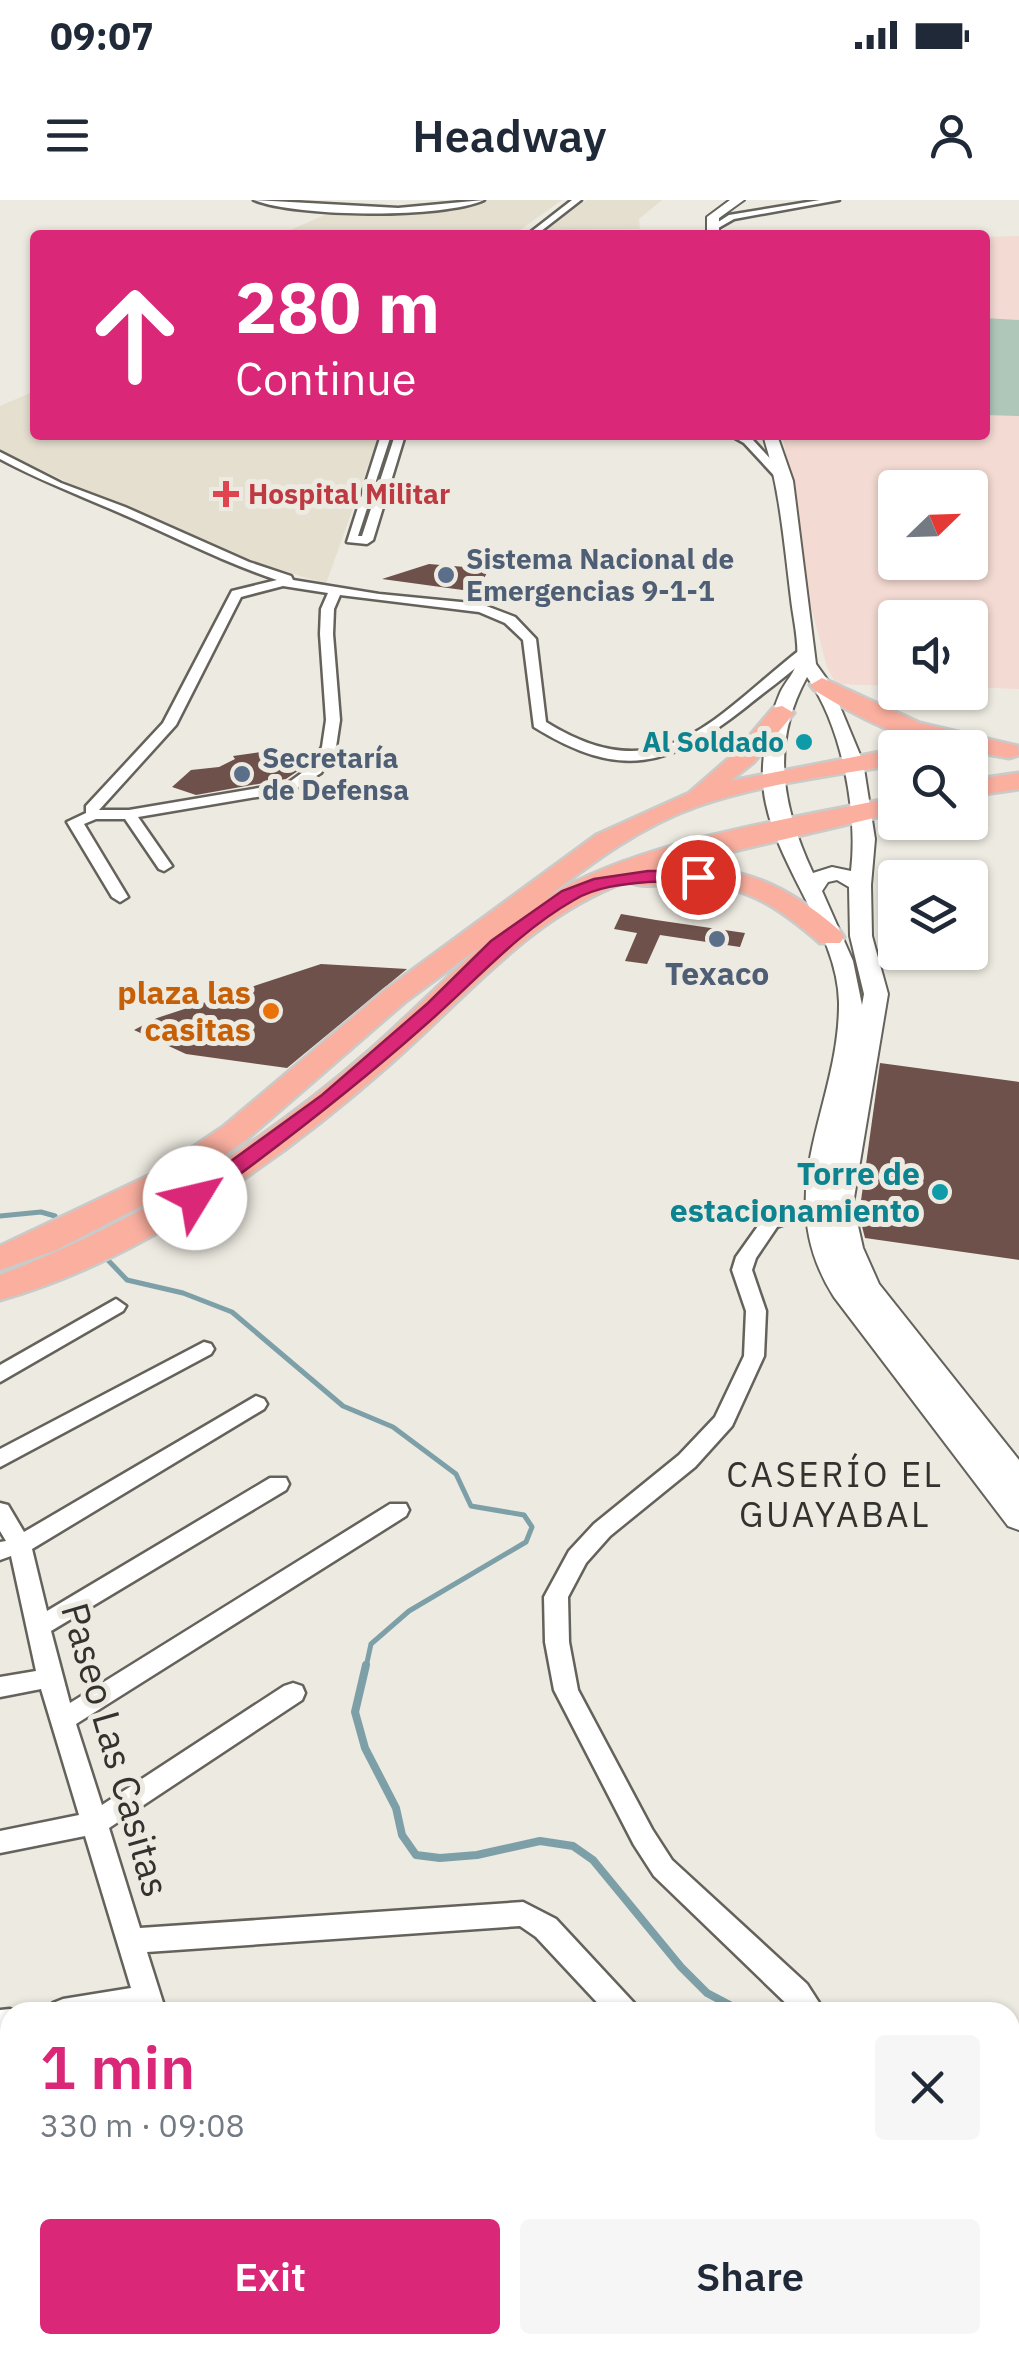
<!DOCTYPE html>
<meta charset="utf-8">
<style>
:root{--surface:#fff;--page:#f6f6f7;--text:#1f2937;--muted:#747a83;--accent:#db2777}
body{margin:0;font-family:"IBM Plex Sans",sans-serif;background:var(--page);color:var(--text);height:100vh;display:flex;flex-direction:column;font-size:38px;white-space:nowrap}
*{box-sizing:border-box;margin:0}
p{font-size:32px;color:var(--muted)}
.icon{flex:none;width:55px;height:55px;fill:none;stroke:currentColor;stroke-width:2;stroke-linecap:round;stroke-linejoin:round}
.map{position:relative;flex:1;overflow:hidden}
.drawer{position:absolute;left:0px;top:1802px;width:1020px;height:352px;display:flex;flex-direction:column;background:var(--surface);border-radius:30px 30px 0 0;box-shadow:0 2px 8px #0004}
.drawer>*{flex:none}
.hud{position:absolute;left:30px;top:30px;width:960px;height:210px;border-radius:10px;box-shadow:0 2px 8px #0004;background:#db2777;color:#fff;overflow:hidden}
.needle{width:65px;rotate:67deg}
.tools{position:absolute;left:878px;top:270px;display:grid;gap:20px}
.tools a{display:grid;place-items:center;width:110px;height:110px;border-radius:10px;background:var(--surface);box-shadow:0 2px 8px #0004;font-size:50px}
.pin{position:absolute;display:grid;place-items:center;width:85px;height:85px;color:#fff;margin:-42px;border:5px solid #fff;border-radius:50%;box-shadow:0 2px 10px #0007}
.me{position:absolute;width:110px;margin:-55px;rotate:54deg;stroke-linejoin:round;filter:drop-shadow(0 0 8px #0008)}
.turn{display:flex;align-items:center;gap:35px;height:210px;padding:0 40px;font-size:45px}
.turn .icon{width:130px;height:130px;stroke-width:2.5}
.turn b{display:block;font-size:70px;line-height:85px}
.round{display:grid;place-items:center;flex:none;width:105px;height:105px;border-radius:10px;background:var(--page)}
.summary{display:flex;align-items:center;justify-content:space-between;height:170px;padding:0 40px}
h1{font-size:60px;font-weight:600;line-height:75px;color:var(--accent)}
.action{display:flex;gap:20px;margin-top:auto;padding:20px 40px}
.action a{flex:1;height:115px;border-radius:10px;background:var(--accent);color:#fff;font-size:40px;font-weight:600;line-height:115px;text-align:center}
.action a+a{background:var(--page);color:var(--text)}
.status{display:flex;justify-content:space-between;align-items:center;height:70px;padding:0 50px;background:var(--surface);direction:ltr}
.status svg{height:28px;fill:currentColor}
header{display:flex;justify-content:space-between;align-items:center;height:130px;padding:0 40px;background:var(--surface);font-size:45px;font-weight:600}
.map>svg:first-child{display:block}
.built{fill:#e5dfd0}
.education{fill:#f3dad2;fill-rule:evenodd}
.green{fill:#afc7b9}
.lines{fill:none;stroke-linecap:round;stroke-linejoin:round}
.stream-far1{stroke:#7da0a8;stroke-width:5}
.stream{stroke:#7da0a8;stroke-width:8}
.building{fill:#6d514a}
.street-casing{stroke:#65625b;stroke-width:5}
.secondary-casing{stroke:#65625b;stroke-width:4}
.highway-casing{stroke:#cacac9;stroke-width:5}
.street{fill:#fff;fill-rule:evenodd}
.secondary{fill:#fff;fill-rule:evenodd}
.highway{fill:#faaf9f;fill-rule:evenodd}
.route{fill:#db2777;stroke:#8e194d;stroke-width:2.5}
.health-dot{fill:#e0444e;stroke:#edeae1;stroke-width:4}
.service-dot{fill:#5c6f8a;stroke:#edeae1;stroke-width:4}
.culture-dot{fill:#0f9aa8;stroke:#edeae1;stroke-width:4}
.food-dot{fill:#e8710a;stroke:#edeae1;stroke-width:4}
.labels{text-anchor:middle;stroke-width:10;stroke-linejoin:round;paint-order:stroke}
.far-health-label{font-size:28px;font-weight:bold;fill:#be3a42;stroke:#edeae1;text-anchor:start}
.far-service-label{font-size:28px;font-weight:bold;fill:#4e5e75;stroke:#edeae1;text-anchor:start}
.far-culture-label{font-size:28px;font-weight:bold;fill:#0d838f;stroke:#edeae1;text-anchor:end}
.service-label{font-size:32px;font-weight:bold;fill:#4e5e75;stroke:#edeae1}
.food-label{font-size:32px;font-weight:bold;fill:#c56008;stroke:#edeae1;text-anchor:end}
.culture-label{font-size:32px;font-weight:bold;fill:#0d838f;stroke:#edeae1;text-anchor:end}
.neighbourhood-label{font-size:35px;letter-spacing:2.5px;fill:#33322f;stroke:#edeae1}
.near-street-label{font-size:38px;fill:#33322f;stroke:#edeae1}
</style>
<div class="status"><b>09:07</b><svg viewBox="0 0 49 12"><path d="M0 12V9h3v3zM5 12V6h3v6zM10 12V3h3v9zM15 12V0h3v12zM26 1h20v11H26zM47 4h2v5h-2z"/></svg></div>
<header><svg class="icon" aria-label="menu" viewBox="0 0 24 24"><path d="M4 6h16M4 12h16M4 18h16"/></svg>Headway<svg class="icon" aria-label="person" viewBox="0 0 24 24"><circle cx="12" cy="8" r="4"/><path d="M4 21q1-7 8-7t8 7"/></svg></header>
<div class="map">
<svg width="1019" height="2154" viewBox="0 0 1019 2154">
<rect width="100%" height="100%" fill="#edeae1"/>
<g class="built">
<path d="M 486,0 L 562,0 L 513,35 L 279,35 L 329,13 L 445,8 Z"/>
<path d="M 586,0 L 662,0 L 639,19 L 640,29 L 544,30 Z"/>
<path d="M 35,191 L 35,235 L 379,235 L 326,384 L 230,354 L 153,323 L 0,250 L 0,206 Z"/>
</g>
<g class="education">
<path d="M 1019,36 L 1019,489 L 970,487 L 970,418 L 895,418 L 895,486 L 836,484 L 827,467 L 803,376 L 783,235 L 985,235 L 985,37 ZM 895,288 L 970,288 L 970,362 L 895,362 Z"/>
<path d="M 10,2015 L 10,2145 L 405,2145 L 402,2154 L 0,2154 L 0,2021 Z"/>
</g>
<path class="green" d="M 985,118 L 1019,120 L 1019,216 L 985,215 Z"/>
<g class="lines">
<g class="stream-far1">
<path d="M 0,1016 L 41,1012 L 55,1016"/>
<path d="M 104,1056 L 127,1080 L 183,1093 L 232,1112 L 343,1206 L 393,1227 L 456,1274 L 471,1306 L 524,1315 L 532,1327 L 526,1342 L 409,1411 L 371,1444 L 366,1467"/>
</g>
<g class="stream">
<path d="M 366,1465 L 355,1512 L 365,1548 L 396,1608 L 402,1635 L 416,1655 L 440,1658 L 477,1655 L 540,1641 L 573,1646 L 593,1660 L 681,1767 L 707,1793 L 743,1812"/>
<path d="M 472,2154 L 475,2145"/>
</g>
</g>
<g class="building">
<path d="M 429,364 L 489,369 L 481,384 L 474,384 L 470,391 L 382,379 Z"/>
<path d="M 261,552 L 308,564 L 286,579 L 196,595 L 172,587 L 191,570 L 219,567 L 235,559 L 233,556 Z"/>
<path d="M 621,714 L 656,720 L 745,733 L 740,747 L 660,735 L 647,764 L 625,761 L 637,733 L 614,729 Z"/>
<path d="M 321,764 L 407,769 L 287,868 L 186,854 L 134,830 L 157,818 Z"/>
<path d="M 880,863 L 1019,882 L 1019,1060 L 865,1038 L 859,1015 Z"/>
</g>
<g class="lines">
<g class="street-casing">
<g id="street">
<path d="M 254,0 L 398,8 L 484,0 C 443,19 295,17 254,0 Z"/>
<path d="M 572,0 L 581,0 L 536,35 L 527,35 Z"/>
<path d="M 820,0 L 839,0 L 734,19 L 713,31 L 709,28 L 729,15 Z"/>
<path d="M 381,235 L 391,235 L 358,336 L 362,336 L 395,235 L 405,235 L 373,340 L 367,344 L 347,342 Z"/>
<path d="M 730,235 L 752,239 L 789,279 L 789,283 L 781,283 L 744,243 Z"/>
<path d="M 0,252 L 61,283 L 125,307 L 249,362 L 291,376 L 293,380 L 379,394 L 481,404 L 515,417 L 536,439 L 546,522 C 662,594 713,518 801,449 L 813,452 C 793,472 768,489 746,507 C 670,567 621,581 534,527 L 523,440 L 505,423 L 479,412 L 340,395 L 334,409 L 333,434 L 340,520 L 336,547 L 321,573 L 292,591 L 138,617 L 172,666 L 164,671 L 159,669 L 125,619 L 96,619 L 84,624 L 128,697 L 120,702 L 112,697 L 67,622 L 86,613 L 86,606 L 163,523 L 232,391 L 277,380 C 223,362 173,336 120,313 C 79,295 41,281 0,259 ZM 283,386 L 328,393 L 321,409 L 320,434 L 326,520 L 322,547 L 310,567 L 288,583 L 129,610 L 99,610 L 176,525 L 241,397 Z"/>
<path d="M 817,1000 L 824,1002 L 827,1006 L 824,1010 L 777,1027 L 756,1058 L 752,1070 L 766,1111 L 764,1156 L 732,1226 L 695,1267 L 610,1336 L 586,1363 L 568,1397 L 569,1442 L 578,1490 L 652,1629 L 672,1660 L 807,1784 L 825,1812 L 795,1812 L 654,1676 L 634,1645 L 554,1490 L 545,1442 L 544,1397 L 569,1351 L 594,1324 L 679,1255 L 715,1217 L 744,1156 L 746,1111 L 732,1070 L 736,1057 L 763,1019 Z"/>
<path d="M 116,1099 L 126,1106 L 123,1111 L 0,1182 L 0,1165 Z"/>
<path d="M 204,1142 L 211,1144 L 214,1149 L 211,1154 L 0,1267 L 0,1249 Z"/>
<path d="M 256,1196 L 264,1199 L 267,1204 L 264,1209 L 32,1349 L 47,1411 L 270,1278 L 286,1278 L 289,1284 L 286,1290 L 51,1431 L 70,1503 L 390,1304 L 406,1304 L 409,1310 L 406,1316 L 76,1524 L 102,1605 L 284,1486 L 293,1483 L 302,1486 L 305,1493 L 302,1500 L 109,1628 L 140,1728 L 523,1702 L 556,1719 L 634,1803 L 638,1812 L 606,1812 L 536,1737 L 520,1726 L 147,1752 L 166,1812 L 49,1812 L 53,1803 L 63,1799 L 131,1788 L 85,1636 L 0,1653 L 0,1631 L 79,1615 L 41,1489 L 0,1497 L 0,1477 L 36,1471 L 11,1356 L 0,1360 L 0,1342 L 6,1341 L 0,1331 L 0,1303 L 8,1305 L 24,1332 Z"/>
<path d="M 10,1809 L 19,1812 L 10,1812 L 10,1835 L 0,1836 L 0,1810 Z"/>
<path d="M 10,1986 L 10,2019 L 0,2023 L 0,1990 Z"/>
</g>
</g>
<g class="secondary-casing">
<g id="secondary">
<path d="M 730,0 L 744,0 L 719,18 L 719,35 L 707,35 L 707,17 Z"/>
<path d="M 763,235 L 777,235 L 793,281 L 816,464 L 831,485 L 863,562 L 875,639 L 871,685 L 872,736 L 888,794 L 853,1004 L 863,1048 L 879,1084 L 1019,1260 L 1019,1330 L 1008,1326 L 834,1097 C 767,991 840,908 839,802 C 838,735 780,671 766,604 C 758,569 766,526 780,493 C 785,482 797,470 797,460 C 799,441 793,418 791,399 C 784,343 780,289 763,235 ZM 807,477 C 842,526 858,612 851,671 L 832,667 L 813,673 C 782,607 770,544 807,477 ZM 837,680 L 849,687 L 850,736 L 864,794 L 862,805 L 853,761 L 822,691 L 828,682 Z"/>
</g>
</g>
<g class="highway-casing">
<g id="highway">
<path d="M 822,478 L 920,523 L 1018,546 L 1019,555 L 1009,558 L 970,551 L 970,548 C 915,548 859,518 814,490 L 810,485 Z"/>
<path d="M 782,506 L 794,513 L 754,562 L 730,581 L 895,549 L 895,565 C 829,576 761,584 698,606 C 641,626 593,662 546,698 C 639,640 788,620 895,597 L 895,613 L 667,667 C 740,664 786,684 840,731 L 844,737 L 840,743 L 820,743 C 774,703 744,684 681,683 C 664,683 642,690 628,681 C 529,717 467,797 389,865 C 281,960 140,1061 0,1100 L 0,1075 C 136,1023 260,946 370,850 C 408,816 444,780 481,746 L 405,802 L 246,940 L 178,987 L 56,1050 L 0,1070 L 0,1046 L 154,973 L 224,926 L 385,790 L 596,635 L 689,593 L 736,552 L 773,508 Z"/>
<path d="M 1019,573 L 1019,589 L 970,596 L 970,580 Z"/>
</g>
</g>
<use href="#street" class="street"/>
<use href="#secondary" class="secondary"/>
<use href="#highway" class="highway"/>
</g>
<path class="route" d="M 648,671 L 698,671 L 706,677 C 693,688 666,680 648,682 C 623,684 595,687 574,700 C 516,733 473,784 423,827 C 352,890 279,946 202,1002 L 187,1002 L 184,998 L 187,993 L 322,895 L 428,803 L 491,741 L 562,691 L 594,679 Z"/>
<path class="health-dot" d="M221 279h10v10h10v10h-10v10h-10v-10h-10v-10h10z"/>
<g class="service-dot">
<circle cx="446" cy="375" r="10"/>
<circle cx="242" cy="574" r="10"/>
<circle cx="717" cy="739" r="10"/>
</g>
<g class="culture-dot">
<circle cx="804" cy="542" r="10"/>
<circle cx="940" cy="992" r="10"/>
</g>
<circle class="food-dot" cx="271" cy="811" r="10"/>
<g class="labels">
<g class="far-health-label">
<text x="248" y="304">Hospital Militar</text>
</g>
<g class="far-service-label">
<text x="466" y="369">Sistema Nacional de<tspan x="466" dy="32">Emergencias 9-1-1</tspan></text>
<text x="262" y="568">Secretaría<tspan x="262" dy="32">de Defensa</tspan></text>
</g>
<g class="far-culture-label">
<text x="784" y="552">Al Soldado</text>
</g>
<g class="service-label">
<text x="717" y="785">Texaco</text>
</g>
<g class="food-label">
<text x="251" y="804">plaza las<tspan x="251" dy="37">casitas</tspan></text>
</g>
<g class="culture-label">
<text x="920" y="985">Torre de<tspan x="920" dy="37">estacionamiento</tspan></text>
</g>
<g class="neighbourhood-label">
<text x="835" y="1287">CASERÍO EL<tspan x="835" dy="40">GUAYABAL</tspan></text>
</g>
<g class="near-street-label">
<text transform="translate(115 1550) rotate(74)" y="13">Paseo Las Casitas</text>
</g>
</g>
</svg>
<div class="tools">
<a><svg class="needle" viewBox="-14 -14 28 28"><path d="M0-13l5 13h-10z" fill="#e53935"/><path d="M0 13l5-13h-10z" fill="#747a83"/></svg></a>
<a><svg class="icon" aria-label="sound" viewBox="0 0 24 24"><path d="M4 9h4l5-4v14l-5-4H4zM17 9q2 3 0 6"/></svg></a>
<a><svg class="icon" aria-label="search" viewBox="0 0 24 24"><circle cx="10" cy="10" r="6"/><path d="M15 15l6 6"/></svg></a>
<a><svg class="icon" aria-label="layers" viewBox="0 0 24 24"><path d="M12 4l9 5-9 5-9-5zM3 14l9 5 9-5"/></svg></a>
</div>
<div class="pin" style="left:698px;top:677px;background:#d93025"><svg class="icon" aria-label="arrive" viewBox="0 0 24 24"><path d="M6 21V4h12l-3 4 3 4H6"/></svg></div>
<svg class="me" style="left:195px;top:998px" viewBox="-20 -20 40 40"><circle r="19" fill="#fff"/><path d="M0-13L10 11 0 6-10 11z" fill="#db2777"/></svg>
<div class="hud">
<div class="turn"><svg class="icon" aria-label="ahead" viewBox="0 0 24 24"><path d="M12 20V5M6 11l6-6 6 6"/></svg><div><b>280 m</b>Continue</div></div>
</div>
<section class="drawer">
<div class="summary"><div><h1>1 min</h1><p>330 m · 09:08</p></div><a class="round"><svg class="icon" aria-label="close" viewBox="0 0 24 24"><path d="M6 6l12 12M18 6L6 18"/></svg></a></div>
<div class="action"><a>Exit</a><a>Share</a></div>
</section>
</div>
